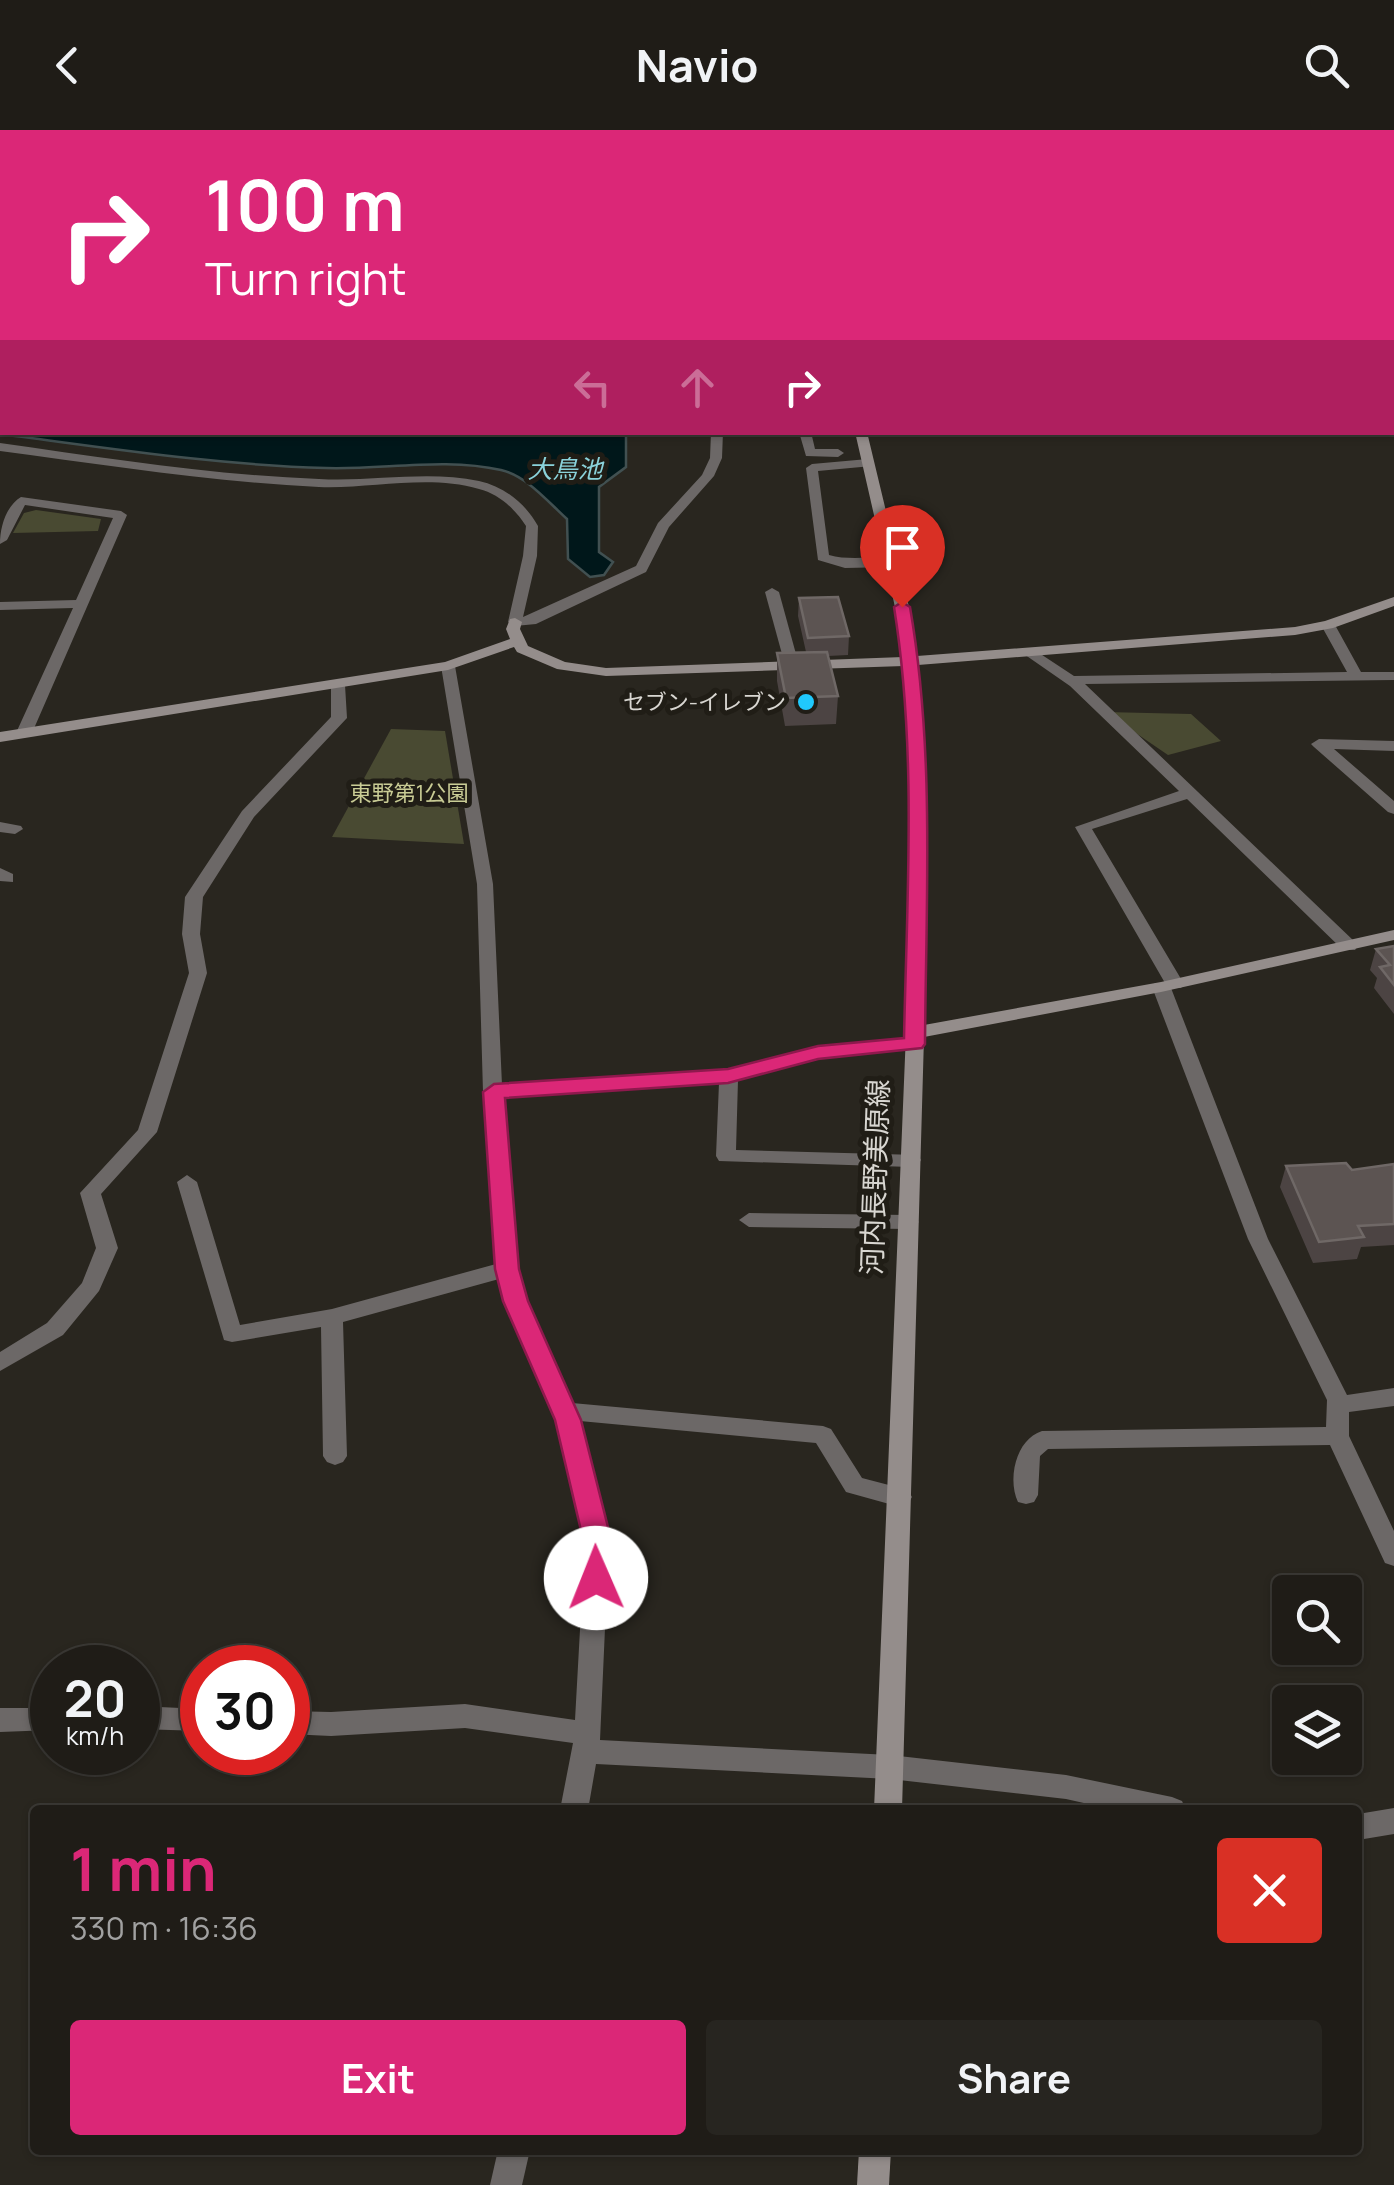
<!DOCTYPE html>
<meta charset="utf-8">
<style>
:root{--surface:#1f1c17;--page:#272520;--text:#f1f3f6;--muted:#a1a1a1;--line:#3c3a36;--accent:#db2777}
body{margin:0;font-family:Manrope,"Noto Sans JP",sans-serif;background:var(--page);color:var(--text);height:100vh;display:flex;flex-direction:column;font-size:38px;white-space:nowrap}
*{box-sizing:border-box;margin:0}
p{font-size:32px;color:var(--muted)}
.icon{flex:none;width:55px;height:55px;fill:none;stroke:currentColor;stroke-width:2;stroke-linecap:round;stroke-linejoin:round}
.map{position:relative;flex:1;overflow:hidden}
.drawer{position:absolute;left:30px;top:1675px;width:1332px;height:350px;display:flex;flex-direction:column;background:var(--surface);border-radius:10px;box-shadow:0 2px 8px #0004,0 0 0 2px var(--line)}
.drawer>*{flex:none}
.banner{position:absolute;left:0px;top:0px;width:1395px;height:305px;box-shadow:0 2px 8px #0004,0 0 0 2px var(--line);background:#db2777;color:#fff;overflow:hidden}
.fabs{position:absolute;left:1272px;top:1445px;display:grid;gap:20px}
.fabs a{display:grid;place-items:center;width:90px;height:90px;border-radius:10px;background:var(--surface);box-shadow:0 2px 8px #0004,0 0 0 2px var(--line);font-size:50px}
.speed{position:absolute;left:30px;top:1515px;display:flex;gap:20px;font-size:50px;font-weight:700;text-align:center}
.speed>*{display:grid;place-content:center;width:130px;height:130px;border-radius:50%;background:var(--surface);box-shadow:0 2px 8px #0004,0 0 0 2px var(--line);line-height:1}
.speed small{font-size:25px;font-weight:400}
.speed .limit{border:15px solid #d22;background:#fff;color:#111}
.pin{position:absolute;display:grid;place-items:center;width:85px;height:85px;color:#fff;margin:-102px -42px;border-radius:50% 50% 50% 0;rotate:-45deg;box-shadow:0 0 10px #0007}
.pin .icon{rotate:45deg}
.me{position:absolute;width:110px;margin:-55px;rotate:359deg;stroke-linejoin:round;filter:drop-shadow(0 0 8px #0008)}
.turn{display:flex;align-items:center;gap:35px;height:210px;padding:0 40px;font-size:45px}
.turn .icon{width:130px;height:130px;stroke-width:2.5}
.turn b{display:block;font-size:70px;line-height:85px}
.lanes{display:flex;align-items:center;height:95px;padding:0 40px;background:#0003;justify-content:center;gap:50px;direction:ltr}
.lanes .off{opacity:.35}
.round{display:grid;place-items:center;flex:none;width:105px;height:105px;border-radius:10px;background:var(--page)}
.summary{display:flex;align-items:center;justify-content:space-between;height:170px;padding:0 40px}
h1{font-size:60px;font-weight:700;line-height:75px;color:var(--accent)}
.primary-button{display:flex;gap:20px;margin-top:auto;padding:20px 40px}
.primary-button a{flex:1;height:115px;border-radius:10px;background:var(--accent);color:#fff;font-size:40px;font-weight:700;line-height:115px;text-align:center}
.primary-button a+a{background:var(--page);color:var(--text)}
header{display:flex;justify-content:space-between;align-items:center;height:130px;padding:0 40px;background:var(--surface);font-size:45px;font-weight:700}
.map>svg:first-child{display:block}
.green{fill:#494a32}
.water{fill:#00171a;stroke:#415051;stroke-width:2.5}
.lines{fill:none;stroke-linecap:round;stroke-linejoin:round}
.lane{stroke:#6c6867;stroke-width:20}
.street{fill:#6c6867;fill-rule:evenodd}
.secondary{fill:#948d8b;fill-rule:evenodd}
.wall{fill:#4c4443}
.building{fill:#5c5452;stroke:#6f6866;stroke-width:2.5}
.route{fill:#db2777;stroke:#8e194d;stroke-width:2.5}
.poi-dot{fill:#20c9fd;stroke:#201d16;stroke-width:4}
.labels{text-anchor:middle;stroke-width:10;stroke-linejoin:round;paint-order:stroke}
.far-poi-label{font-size:22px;fill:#d8d6d1;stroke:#201d16;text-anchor:end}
.far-park-label{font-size:22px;fill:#c9cc95;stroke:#201d16}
.far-water-label{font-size:25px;font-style:italic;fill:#8ad2da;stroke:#201d16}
.street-label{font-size:28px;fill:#d8d6d1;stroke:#201d16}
</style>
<header><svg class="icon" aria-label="back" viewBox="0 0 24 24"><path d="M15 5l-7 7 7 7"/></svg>Navio<svg class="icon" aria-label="search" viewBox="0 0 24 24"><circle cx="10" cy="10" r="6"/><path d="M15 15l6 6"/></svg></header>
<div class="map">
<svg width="1394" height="2055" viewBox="0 0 1394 2055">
<rect width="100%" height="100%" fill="#29261f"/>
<g class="green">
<path d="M 36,380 L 101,389 L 98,401 L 13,403 L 24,383 Z"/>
<path d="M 1105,582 L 1191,584 L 1221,611 L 1168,625 Z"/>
<path d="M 391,599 L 445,601 L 464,714 L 332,707 Z"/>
</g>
<path class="water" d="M 0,0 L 244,0 L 2,2 L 2,302 L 626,303 L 626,337 L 599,357 L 599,422 L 613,432 L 604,445 L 590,447 L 568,429 L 567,389 C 548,372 527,346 501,340 C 445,327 382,340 326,338 C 216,335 108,318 0,304 Z"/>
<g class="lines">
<path class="lane" d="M 986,2 L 988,0"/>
<g class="street">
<path d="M 416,0 L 426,0 L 427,2 L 418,2 Z"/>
<path d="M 711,302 L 723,302 L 722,328 L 714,346 L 669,397 L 646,442 L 536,494 L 515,496 L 508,492 L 523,426 L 526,396 C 515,379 499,364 479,359 C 428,344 371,359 319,357 C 212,352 106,335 0,321 L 0,313 C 106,328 212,345 319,349 C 372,352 427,340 479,351 C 505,357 525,373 538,396 L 537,426 L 523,487 L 636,436 L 658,393 L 702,345 L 710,328 Z"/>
<path d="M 799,302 L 811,302 L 815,319 L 838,319 L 844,323 L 838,327 L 806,326 Z"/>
<path d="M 868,329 L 874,333 L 872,336 L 818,341 L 829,425 C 851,432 880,423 899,433 L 892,437 L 845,438 L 818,430 L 806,338 L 812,334 Z"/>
<path d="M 21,367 L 121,381 L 127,385 L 32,603 L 24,608 L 16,603 L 73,478 L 0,480 L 0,472 L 76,470 L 113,388 L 25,375 L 7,410 L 0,414 C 0,397 6,376 21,367 Z"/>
<path d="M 772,458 L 779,462 L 799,535 L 797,538 L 785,535 L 765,462 Z"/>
<path d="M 1328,491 L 1335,495 L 1361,542 L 1394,542 L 1394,550 L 1085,554 L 1355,812 L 1358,816 L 1355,820 L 1343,820 L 1187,669 L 1092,699 L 1184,854 L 1181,858 L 1171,858 L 1268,1109 L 1347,1265 L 1394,1258 L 1394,1276 L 1349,1282 L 1349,1306 L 1394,1401 L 1394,1436 L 1385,1433 L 1330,1315 L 1048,1319 L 1040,1326 L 1038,1365 L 1034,1372 L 1026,1374 L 1018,1372 C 1007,1349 1016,1309 1042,1301 L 1326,1297 L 1327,1270 L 1248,1109 L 1152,857 L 1155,853 L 1165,853 L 1075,697 L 1179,661 L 1070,556 L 1021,522 L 1033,519 L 1074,546 L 1347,542 L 1321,495 Z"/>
<path d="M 448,532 L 455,536 L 493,754 L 502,955 L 729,940 L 818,917 L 914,907 L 923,913 L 914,919 L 818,929 L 738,950 L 736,1020 L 918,1025 L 921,1030 L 918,1035 L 911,1037 L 719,1031 L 716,1026 L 719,953 L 503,968 L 518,1139 L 526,1171 L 572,1273 L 823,1296 L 831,1299 L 862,1348 L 908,1360 L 912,1367 L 908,1374 L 900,1377 L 846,1362 L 816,1313 L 580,1291 L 609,1409 L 600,1610 L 890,1625 L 1066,1645 L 1172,1667 L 1182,1671 L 1186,1680 L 1115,1680 L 1066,1669 L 890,1649 L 596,1634 L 588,1680 L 560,1680 L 573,1613 L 465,1598 L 331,1606 L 288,1604 L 288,1581 L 331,1582 L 465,1574 L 575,1590 L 585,1409 L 557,1289 L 504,1171 L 499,1149 L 343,1192 L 347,1326 L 343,1332 L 335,1335 L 327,1332 L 323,1326 L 321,1197 L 232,1212 L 224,1210 L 177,1052 L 187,1045 L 197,1052 L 240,1195 L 332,1179 L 496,1134 L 483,962 L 477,754 L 441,536 Z"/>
<path d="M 338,551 L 345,555 L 347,588 L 254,687 L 203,767 L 200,804 L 207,843 L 157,1002 L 101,1064 L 118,1118 L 99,1161 L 63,1205 L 0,1241 L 0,1222 L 47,1193 L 82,1153 L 96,1118 L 80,1063 L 138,1000 L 189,843 L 182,804 L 185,767 L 242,681 L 331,587 L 331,555 Z"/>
<path d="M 1319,609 L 1394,611 L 1394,621 L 1334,619 L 1394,671 L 1394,684 L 1388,682 L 1314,617 L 1311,614 Z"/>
<path d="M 0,692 L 21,696 L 23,699 L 15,704 L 0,702 Z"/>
<path d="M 0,738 L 13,744 L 13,752 L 0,751 Z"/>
<path d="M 749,1083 L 909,1085 L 919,1092 L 909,1099 L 749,1097 L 739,1090 Z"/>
<path d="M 138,1576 L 202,1579 L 202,1601 L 138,1599 Z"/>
<path d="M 0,1578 L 52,1578 L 52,1600 L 0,1602 Z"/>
<path d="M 1394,1678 L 1394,1704 L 1358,1710 L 1358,1684 Z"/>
<path d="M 498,2020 L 530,2020 L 522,2055 L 490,2055 Z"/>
</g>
<g class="secondary">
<rect x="788" y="0" width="8" height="2"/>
<path d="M 855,302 L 867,302 L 909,477 L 917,526 L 1295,497 L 1325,491 L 1394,467 L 1394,476 L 1333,498 L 1295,505 L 918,535 L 927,651 L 924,895 L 1161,852 L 1394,800 L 1394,810 L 1161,862 L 924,907 L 902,1680 L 874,1680 L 906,903 L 911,651 L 904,536 L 606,546 L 557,539 L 517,522 L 514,517 L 448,540 L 0,612 L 0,602 L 445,532 L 510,509 L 506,499 L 510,489 L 515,488 L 522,492 L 520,499 L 528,516 L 565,532 L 606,538 L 903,527 L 895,477 Z"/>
<path d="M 859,2020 L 891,2020 L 889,2055 L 857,2055 Z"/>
</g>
</g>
<g class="wall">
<path d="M 799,468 L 849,506 L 848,525 L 828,526 L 838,566 L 836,594 L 785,596 L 777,551 L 777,523 L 806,522 L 798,486 Z"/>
<path d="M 1394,816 L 1394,884 L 1374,858 L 1377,848 L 1370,840 L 1376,819 Z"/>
<path d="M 1394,1034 L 1394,1115 L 1361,1117 L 1357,1129 L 1313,1133 L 1280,1057 L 1286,1036 L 1352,1040 Z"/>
</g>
<g class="building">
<path d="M 838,467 L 849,506 L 808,508 L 799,468 Z"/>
<path d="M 827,522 L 838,566 L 786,568 L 777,523 Z"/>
<path d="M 1394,816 L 1394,855 L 1380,837 L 1390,835 L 1376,819 Z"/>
<path d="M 1346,1033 L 1352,1040 L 1394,1034 L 1394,1094 L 1358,1096 L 1364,1107 L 1319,1112 L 1286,1036 Z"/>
</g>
<path class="route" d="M 902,472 L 910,477 C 935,621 926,768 925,914 L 922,918 L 818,929 L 728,953 L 505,968 L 519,1139 L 528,1171 L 581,1290 L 611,1409 L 610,1448 L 605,1456 L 596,1459 L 586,1456 L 581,1448 L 583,1409 L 555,1290 L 503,1171 L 495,1139 L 483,962 L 494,954 L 728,939 L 818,916 L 904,908 C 907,764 917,620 894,477 Z"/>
<circle class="poi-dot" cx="806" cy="572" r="10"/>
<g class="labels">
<g class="far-poi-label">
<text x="786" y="580">セブン-イレブン</text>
</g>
<g class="far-park-label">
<text x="409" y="671">東野第1公園</text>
</g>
<g class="far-water-label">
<text x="565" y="348">大鳥池</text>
</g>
<g class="street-label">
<text transform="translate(875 1047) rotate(-88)" y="10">河内長野美原線</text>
</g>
</g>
</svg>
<div class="fabs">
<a><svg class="icon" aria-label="search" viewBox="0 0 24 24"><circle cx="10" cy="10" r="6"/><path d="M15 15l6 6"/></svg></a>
<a><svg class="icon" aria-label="layers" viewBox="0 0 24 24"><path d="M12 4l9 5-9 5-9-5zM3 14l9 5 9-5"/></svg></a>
</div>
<div class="speed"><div>20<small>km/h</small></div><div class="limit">30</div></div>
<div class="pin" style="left:902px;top:477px;background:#d93025"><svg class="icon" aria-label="arrive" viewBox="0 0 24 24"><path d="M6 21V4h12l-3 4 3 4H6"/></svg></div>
<svg class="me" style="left:596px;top:1448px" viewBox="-20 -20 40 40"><circle r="19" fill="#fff"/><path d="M0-13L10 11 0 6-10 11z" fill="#db2777"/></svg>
<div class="banner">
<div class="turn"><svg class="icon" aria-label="right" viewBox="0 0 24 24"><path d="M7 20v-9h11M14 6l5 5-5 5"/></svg><div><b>100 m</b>Turn right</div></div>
<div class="lanes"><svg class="icon off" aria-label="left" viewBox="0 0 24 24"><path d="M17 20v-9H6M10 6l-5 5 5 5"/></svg><svg class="icon off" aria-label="ahead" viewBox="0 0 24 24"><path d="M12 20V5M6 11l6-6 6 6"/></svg><svg class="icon" aria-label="right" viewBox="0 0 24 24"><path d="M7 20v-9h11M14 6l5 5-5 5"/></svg></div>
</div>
<section class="drawer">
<div class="summary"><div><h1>1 min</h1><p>330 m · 16:36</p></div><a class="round" style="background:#d93025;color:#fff"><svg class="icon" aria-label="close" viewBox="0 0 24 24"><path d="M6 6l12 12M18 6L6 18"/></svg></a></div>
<div class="primary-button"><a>Exit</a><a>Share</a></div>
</section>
</div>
